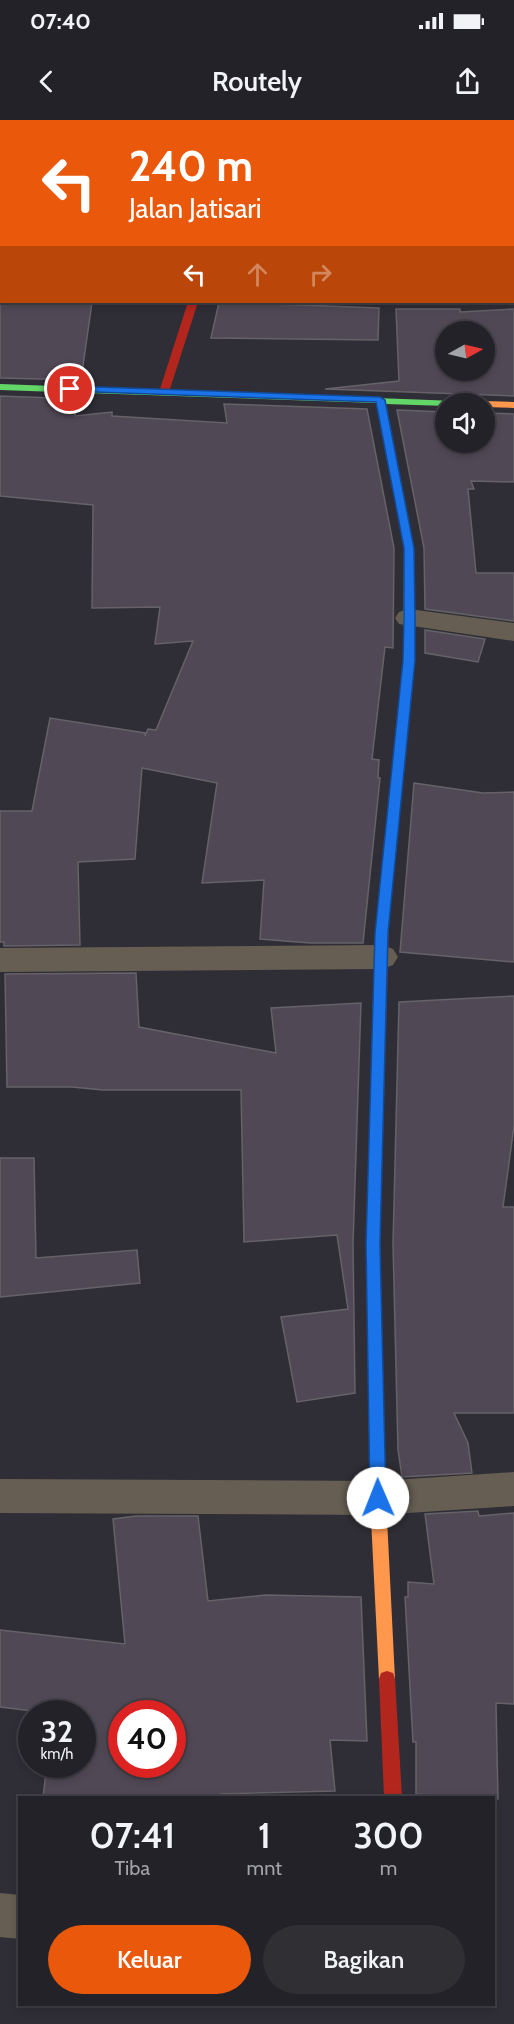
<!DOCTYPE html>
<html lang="id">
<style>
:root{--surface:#232228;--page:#2f2f34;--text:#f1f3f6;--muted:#a3a4a8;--line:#403f45;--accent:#ea580c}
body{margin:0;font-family:Cabin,sans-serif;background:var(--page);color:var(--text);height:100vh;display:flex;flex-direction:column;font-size:22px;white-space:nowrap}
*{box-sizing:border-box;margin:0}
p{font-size:20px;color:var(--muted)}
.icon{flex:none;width:33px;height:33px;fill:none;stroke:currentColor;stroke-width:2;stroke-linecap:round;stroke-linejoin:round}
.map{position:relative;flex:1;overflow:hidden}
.side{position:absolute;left:18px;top:1676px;width:477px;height:210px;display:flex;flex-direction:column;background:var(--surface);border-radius:0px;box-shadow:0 3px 9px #0003,0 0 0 2px var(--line)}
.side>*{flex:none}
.hud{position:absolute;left:0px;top:0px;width:514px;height:183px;box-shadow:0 3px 9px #0003,0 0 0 2px var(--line);background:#ea580c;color:#fff;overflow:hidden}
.needle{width:39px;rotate:82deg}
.tools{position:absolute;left:435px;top:201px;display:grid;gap:12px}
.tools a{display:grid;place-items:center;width:60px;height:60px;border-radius:50%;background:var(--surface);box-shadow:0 3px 9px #0003,0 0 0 2px var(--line);font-size:30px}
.speed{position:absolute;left:18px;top:1580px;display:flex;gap:12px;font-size:30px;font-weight:700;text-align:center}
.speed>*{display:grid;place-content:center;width:78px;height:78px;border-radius:50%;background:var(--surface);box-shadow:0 3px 9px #0003,0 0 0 2px var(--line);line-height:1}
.speed small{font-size:15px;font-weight:400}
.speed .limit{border:9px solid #d22;background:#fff;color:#111}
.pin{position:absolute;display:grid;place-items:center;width:51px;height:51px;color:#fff;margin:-26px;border:3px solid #fff;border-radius:50%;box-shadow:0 2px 6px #0007}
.me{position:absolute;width:66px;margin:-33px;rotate:359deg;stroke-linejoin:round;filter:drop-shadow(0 0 4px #0008)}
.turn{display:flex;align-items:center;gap:21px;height:126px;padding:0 30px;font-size:27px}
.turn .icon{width:78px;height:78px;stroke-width:2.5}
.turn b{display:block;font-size:42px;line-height:51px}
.lanes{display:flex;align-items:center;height:57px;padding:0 30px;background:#0003;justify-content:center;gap:30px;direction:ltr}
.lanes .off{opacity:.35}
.eta{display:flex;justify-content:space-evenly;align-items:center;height:102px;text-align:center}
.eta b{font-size:36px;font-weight:600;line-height:42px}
.primary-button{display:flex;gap:12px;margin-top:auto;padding:12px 30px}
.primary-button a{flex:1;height:69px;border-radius:36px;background:var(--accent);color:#fff;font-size:24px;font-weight:600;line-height:69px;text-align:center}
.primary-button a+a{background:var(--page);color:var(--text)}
.status{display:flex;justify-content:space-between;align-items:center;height:42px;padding:0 30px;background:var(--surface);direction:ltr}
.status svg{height:16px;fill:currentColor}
header{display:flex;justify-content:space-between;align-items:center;height:78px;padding:0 30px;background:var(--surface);font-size:27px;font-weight:600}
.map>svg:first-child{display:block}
.building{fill:#514856;stroke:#656268;stroke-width:1.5;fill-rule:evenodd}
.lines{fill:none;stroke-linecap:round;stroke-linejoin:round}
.street{fill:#665e52;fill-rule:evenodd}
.fast{fill:#63d668;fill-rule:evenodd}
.slow{fill:#ff974d;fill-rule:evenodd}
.jam{fill:#b3261e;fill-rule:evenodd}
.route{fill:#1a73e8;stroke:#114b97;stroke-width:1.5}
</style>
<div class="status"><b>07:40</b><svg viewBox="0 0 49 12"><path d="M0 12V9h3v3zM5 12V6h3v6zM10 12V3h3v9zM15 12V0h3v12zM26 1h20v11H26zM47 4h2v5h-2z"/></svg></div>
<header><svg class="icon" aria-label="back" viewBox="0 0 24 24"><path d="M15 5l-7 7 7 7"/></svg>Routely<svg class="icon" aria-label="share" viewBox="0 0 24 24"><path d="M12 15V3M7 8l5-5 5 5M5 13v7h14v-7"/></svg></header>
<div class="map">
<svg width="514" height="1904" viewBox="0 0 514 1904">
<rect width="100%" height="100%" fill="#2f2e36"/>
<g class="building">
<path d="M 0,182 L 92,182 L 81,260 L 0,258 Z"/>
<path d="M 219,182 L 379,188 L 378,220 L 211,218 Z"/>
<path d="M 396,189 L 460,189 L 460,192 L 514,189 L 514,276 L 325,269 L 399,261 ZM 446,212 L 484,212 L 484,250 L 446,250 Z"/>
<path d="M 0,276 L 78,279 L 75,296 L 112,292 L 112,296 L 227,303 L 224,284 L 367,289 L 394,428 L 393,528 L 385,527 L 372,639 L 379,640 L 378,658 L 380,658 L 363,823 L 310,823 L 260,819 L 264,760 L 202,763 L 217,663 L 142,648 L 135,739 L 78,742 L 80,825 L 4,826 L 4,822 L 0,822 L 0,691 L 32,691 L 50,598 L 145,613 L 145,616 L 148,609 L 156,610 L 193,521 L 155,524 L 160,487 L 92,488 L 93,385 L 0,376 Z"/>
<path d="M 397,290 L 446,292 L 446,322 L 484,322 L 484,293 L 514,294 L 514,362 L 471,361 L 474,369 L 468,369 L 476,453 L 514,453 L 514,501 L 425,489 L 424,428 Z"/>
<path d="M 425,510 L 485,519 L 478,542 L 425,533 Z"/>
<path d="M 414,663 L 483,673 L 514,672 L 514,842 L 400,832 Z"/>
<path d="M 136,853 L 139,907 L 276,933 L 271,888 L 361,883 L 353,1124 L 355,1273 L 297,1282 L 281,1197 L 348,1189 L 337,1115 L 244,1122 L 241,970 L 103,970 L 72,967 L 7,967 L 5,854 Z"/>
<path d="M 514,876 L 514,1006 L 503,1087 L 514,1087 L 514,1293 L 454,1293 L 468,1323 L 472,1353 L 402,1357 L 398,1330 L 393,1124 L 399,882 Z"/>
<path d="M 0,1038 L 34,1038 L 36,1138 L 137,1130 L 140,1163 L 0,1177 Z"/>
<path d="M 478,1391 L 479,1396 L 514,1393 L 514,1584 L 496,1583 L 498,1679 L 416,1674 L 416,1622 L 413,1622 L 405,1477 L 408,1477 L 408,1462 L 434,1464 L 425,1394 Z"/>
<path d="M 136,1396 L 198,1396 L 208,1481 L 266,1475 L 361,1477 L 367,1621 L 330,1620 L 335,1671 L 220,1674 L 220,1677 L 43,1677 L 47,1644 L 82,1644 L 82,1593 L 49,1593 L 0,1587 L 0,1510 L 125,1524 L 113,1399 ZM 122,1593 L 172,1593 L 172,1644 L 122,1644 Z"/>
</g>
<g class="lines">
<g class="street">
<rect x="513" y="41" width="1" height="14"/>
<path d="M 409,489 L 514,503 L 514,521 L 399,504 L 395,498 L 399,492 Z"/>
<path d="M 382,825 L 393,829 L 398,837 L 393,845 L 382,849 L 0,852 L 0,828 Z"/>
<path d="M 514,1352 L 514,1386 L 378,1395 L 0,1393 L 0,1359 L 378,1361 Z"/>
<path d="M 0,1773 L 20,1775 L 20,1819 L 0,1817 Z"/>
</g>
<g class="fast">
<rect x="239" y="0" width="8" height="2"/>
<path d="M 0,264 L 484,282 L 485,284 L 484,285 L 446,284 L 446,286 L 386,284 L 414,428 L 415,541 L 387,807 L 383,809 L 377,804 L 403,541 L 404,428 L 376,283 L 0,270 Z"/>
</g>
<g class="slow">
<path d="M 484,281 L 514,282 L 514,288 L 484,287 L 484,284 L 479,284 Z"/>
<path d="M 373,1117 L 378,1119 L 380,1123 L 386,1378 L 395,1559 L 393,1565 L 387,1567 L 381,1565 L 379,1559 L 370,1378 L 366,1123 L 368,1119 Z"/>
</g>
<g class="jam">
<path d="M 188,182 L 198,182 L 169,272 L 161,274 L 159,272 Z"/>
<path d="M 383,799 L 389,804 L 380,1123 L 378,1127 L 373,1129 L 368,1127 L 366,1123 L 377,804 Z"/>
<path d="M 387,1551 L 393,1553 L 395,1559 L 402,1677 L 384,1677 L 379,1559 L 381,1553 Z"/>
</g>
</g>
<path class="route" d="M 70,266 L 380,277 L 385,280 L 414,428 L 415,498 L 415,540 L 388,813 L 380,1124 L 386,1378 L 384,1383 L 378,1385 L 373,1383 L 370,1378 L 366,1124 L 375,813 L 403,540 L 404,498 L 404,428 L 376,282 L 67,271 L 67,267 Z"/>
</svg>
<div class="tools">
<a><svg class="needle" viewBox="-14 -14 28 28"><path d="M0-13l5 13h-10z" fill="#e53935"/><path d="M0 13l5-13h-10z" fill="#a3a4a8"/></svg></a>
<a><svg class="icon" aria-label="sound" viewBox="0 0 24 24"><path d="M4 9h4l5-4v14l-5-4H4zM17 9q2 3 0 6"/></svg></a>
</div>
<div class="speed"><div>32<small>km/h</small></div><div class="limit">40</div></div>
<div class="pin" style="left:70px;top:269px;background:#d93025"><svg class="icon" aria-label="arrive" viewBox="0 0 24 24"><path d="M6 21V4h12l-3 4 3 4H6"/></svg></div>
<svg class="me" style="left:378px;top:1378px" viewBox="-20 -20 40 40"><circle r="19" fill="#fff"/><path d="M0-13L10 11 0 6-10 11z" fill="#1a73e8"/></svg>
<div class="hud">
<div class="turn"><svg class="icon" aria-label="left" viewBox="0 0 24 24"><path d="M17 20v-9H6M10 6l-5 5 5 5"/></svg><div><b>240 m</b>Jalan Jatisari</div></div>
<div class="lanes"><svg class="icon" aria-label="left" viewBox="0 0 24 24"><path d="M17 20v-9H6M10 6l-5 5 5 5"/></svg><svg class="icon off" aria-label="ahead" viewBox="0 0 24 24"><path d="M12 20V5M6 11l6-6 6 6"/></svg><svg class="icon off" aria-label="right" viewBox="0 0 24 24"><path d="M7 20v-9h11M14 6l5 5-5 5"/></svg></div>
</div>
<section class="side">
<div class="eta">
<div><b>07:41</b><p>Tiba</p></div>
<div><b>1</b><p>mnt</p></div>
<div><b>300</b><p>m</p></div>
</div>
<div class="primary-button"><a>Keluar</a><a>Bagikan</a></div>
</section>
</div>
